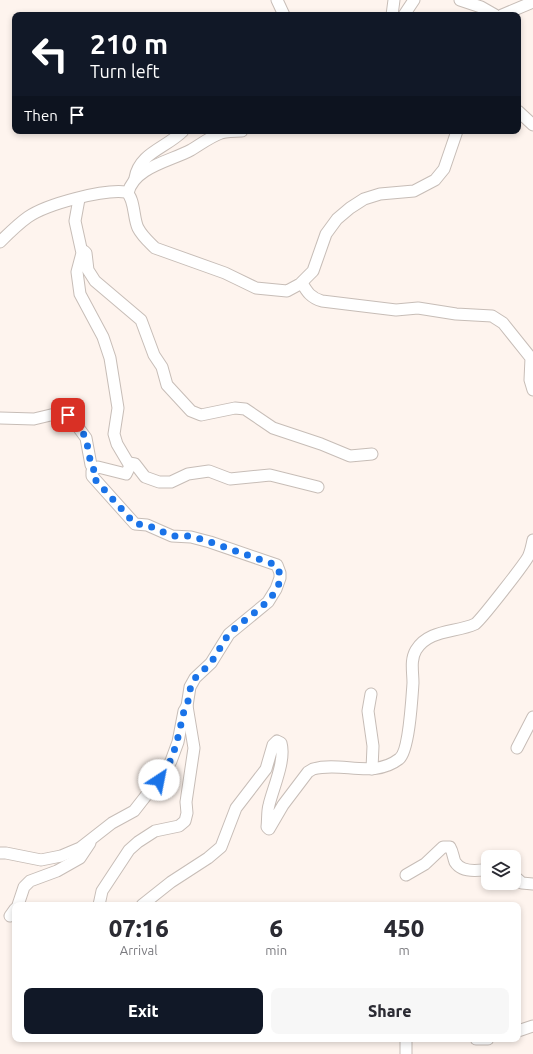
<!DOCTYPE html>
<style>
:root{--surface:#fff;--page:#f7f7f7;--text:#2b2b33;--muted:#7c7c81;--accent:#111827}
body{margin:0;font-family:Ubuntu,sans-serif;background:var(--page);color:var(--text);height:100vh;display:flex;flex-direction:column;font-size:15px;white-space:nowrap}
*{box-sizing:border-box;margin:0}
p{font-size:13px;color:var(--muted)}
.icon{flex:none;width:22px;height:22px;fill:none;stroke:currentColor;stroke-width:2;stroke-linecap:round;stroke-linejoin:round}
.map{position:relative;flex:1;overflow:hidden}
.drawer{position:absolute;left:12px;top:902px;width:509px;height:140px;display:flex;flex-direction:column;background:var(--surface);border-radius:8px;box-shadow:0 2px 6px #0003}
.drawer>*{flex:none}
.guide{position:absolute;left:12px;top:12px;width:509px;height:122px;border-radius:8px;box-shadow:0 2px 6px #0003;background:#111827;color:#fff;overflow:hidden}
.fabs{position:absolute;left:481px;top:850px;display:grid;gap:8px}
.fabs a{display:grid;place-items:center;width:40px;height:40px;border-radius:8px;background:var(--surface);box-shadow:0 2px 6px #0003;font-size:20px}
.pin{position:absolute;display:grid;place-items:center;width:34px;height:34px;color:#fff;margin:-17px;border-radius:8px;box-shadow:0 2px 6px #0006}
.me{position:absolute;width:44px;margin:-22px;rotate:34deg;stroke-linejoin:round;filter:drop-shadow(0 0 3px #0008)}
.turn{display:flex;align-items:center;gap:14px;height:84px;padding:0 12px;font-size:18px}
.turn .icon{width:52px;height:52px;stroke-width:2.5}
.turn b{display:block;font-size:28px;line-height:34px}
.then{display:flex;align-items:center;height:38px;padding:0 12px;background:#0003;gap:8px;font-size:15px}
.eta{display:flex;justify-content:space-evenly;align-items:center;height:68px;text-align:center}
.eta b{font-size:24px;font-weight:800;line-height:28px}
.primary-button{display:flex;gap:8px;margin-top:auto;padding:8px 12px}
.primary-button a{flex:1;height:46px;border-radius:8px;background:var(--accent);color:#fff;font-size:16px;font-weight:800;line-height:46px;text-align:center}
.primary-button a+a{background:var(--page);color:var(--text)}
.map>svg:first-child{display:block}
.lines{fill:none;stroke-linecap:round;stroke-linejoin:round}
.minor-casing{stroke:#c7bdb7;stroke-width:13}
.minor{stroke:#fff;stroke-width:11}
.route{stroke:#1a73e8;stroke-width:7;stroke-dasharray:0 12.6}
</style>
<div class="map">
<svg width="533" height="1054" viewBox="0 0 533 1054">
<rect width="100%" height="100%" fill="#fef4ee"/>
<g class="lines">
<g class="minor-casing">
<g id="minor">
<path d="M 277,0 L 284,15"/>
<path d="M 460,0 L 481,7 L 495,15"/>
<path d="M 392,15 L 394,0"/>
<path d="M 404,15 L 414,0"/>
<path d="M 502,15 L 533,2"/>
<path d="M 518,111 L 533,125"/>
<path d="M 135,178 C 139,153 166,148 183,131"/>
<path d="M 128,193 C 134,167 171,161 191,150 C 201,144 210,137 221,133 C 228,131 235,131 242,131"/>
<path d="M 79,199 L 75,221 L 82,253 L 77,272 L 80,294 L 103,337 L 110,358 L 118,408 L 114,434 L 117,444 L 130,466 L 126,474 L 98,467 L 92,471 L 92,476 L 135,524 L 147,525 L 172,536 L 191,537 L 210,542 L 277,565 L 280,573 L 280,578 L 276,589 L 268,602 L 229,634 L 211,663 L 195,678 L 190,687 L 187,706 L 194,748 L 186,802 L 187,813 L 185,821 L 179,826 L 155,831 L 138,842 L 129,850 L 102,891 L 99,905"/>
<path d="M 0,242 C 9,233 18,224 28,217 C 47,204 103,189 126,192 C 135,198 133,218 138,228 C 142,236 149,242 155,248 L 225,273 L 256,288 L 287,291 L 300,284 L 313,271 L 326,234 L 337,219 L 350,208 L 364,199 L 380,194 L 414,191 L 435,180 L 444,169 L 457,131"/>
<path d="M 84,251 L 86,253 L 88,270 L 95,281 L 141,320 L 154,355 L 162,367 L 167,385 L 191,411 L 201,415 L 235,408 L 245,409 L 273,428 L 321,444 L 350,456 L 372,454"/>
<path d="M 302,283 C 307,292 311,298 322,301 L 396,310 L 418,308 L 456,314 L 492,316 L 503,323 L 531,358 L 530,380 L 533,390"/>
<path d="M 0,418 L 34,419 L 59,413 L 70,416 L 86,438 L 91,465 L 94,468"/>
<path d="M 129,463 L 135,464 L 145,477 L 159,482 L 171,482 L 188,474 L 209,471 L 230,479 L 270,475 L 318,487"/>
<path d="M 371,694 L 368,711 L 373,746 L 372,769"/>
<path d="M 517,748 L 533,717"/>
<path d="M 0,853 L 6,853 L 41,860 L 61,856 L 80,848 L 112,823 L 134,811 L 163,774 L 171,761 L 178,742 L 184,711 L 187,706"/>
<path d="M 406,875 L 425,864 L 443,847 L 450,847 C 453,852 453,857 455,862 C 462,873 478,871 488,869"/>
<path d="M 514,876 L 522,883 L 533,884"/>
<path d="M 18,905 L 24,887 L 30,881 L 57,871 L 80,858 L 90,843"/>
<path d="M 142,905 L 171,882 L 208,858 L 221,847 L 236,808 L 266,769 L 273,745 L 277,741 L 281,743 C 286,760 273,788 269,805 C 267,812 268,819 267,827 L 269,829 L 283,805 L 308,772 L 313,769 C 342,761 373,779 399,759 C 409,752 412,697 413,683 C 413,672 410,660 416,650 C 429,629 456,633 475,624 C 480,621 527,561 529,555 C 531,550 532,545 533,540"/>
<path d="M 10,916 L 15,909"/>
<path d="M 518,1031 L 533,1026"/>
<path d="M 406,1039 L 406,1054"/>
<path d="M 476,1039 L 488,1039"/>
</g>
</g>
<use href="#minor" class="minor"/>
</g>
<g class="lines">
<path class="route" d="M 68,415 L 75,420 L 86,438 L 91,465 L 94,468 L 92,476 L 135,524 L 147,525 L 172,536 L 191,536 L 210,542 L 276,565 C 294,593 244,617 229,634 C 222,643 218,653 211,662 C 207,668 200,672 196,677 C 187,687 191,701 184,711 C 178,736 175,759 159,780"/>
</g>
</svg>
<div class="fabs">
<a><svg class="icon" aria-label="layers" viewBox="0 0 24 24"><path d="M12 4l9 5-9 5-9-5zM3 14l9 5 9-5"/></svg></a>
</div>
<div class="pin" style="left:68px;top:415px;background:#d93025"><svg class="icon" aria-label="arrive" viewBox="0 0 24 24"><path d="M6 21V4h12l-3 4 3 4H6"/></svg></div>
<svg class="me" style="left:159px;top:780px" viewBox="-20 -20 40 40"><circle r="19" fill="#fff"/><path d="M0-13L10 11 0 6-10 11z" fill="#1a73e8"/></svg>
<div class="guide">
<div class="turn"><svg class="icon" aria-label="left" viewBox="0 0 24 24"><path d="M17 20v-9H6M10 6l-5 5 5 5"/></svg><div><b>210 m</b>Turn left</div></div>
<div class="then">Then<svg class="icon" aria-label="arrive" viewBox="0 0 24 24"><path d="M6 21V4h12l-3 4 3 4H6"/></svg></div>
</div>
<section class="drawer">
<div class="eta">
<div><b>07:16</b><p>Arrival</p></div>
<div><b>6</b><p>min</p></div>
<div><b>450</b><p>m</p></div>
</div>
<div class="primary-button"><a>Exit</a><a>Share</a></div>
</section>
</div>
